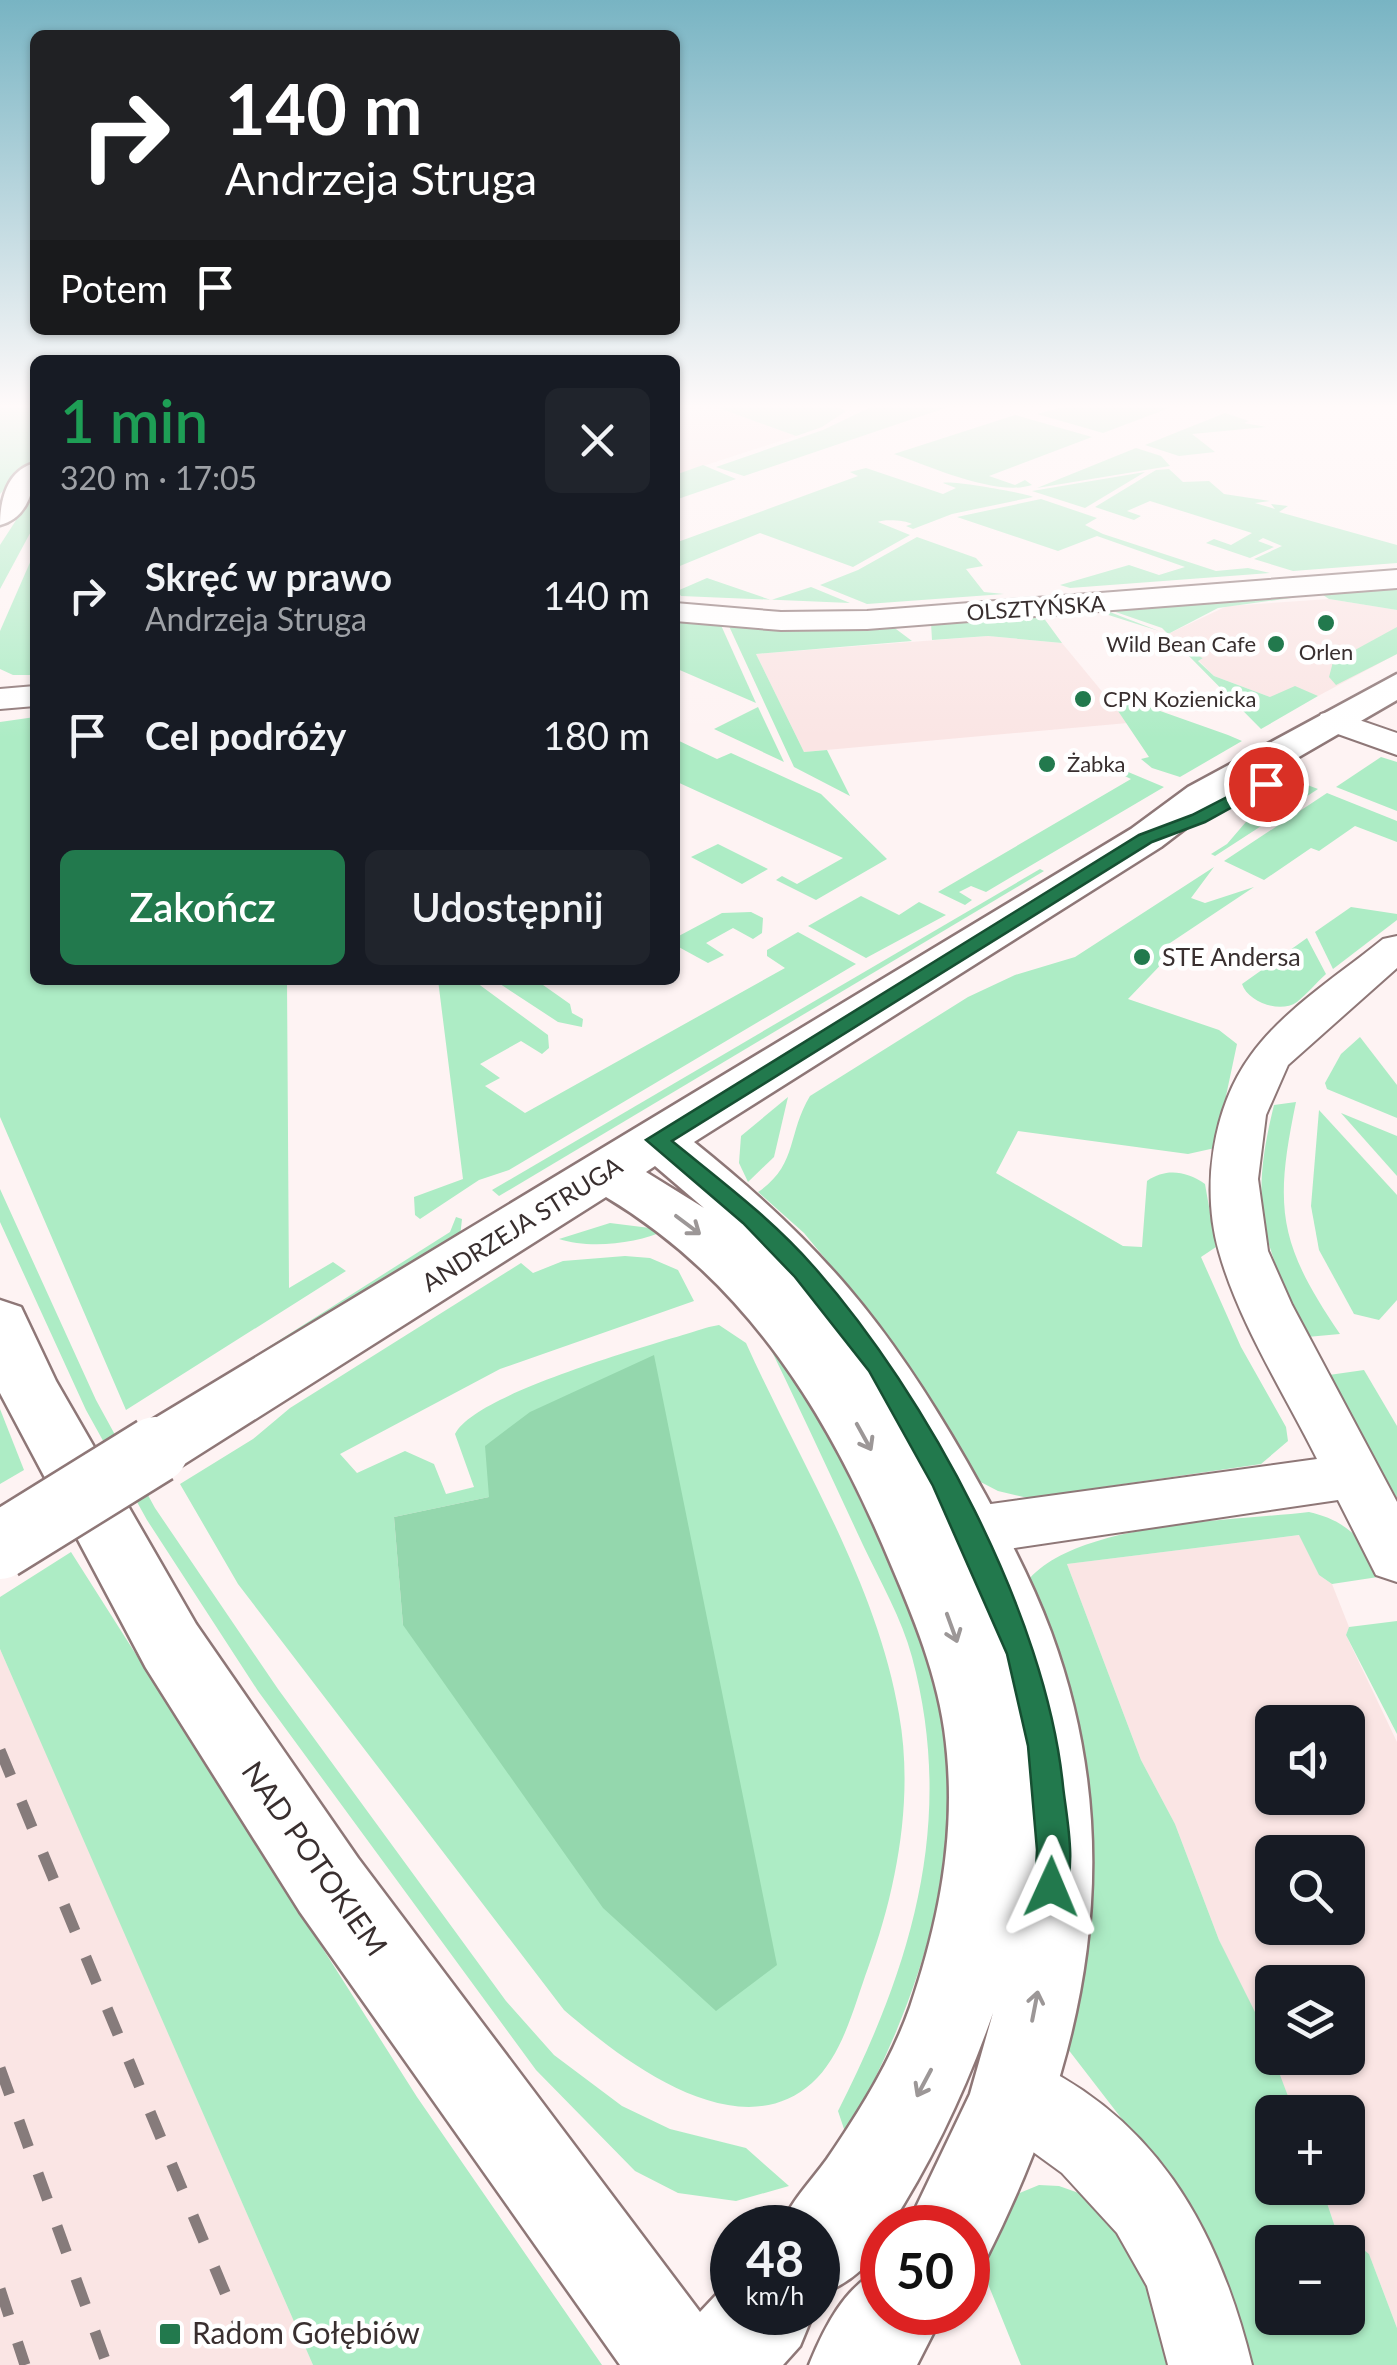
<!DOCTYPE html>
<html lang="pl">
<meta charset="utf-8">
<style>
:root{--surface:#171b24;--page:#20242c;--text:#f1f3f6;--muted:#9ea1a6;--accent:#22794d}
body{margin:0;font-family:Lato,sans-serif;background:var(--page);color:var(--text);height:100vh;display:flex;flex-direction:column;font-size:38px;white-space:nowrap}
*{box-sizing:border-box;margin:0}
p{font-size:32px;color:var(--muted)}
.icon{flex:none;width:55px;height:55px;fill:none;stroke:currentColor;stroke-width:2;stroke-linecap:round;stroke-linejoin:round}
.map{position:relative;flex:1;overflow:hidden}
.panel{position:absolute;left:30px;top:355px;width:650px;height:630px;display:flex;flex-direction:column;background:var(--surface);border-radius:15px;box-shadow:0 2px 8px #0004}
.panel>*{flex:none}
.hud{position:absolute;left:30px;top:30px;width:650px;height:305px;border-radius:15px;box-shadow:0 2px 8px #0004;background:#202124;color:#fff;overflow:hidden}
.fabs{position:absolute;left:1255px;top:1705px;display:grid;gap:20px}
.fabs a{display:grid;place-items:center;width:110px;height:110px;border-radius:15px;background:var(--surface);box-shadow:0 2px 8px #0004;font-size:50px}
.speed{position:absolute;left:710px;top:2205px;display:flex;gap:20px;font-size:50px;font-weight:700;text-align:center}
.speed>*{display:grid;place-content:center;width:130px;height:130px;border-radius:50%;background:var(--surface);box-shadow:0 2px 8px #0004;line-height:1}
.speed small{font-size:25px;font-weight:400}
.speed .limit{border:15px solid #d22;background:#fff;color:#111}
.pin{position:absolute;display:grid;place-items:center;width:85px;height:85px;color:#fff;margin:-42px;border:5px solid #fff;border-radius:50%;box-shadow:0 2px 10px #0007}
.me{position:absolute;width:110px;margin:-55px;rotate:1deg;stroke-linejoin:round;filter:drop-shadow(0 0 8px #0008)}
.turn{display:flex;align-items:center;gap:35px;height:210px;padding:0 30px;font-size:45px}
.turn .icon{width:130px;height:130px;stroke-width:2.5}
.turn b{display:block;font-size:70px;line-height:85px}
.then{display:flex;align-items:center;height:95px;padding:0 30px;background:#0003;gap:20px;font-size:38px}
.round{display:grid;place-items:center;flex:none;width:105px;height:105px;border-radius:15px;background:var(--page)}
.head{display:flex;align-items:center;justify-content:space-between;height:170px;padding:0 30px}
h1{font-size:60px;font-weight:600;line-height:75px;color:#1e9e55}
.cta{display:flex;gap:20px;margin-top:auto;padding:20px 30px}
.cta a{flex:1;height:115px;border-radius:15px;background:var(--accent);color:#fff;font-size:40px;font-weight:600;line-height:115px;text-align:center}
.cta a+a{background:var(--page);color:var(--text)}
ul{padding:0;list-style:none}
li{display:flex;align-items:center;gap:30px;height:140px;padding:0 30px}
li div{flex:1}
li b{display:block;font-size:38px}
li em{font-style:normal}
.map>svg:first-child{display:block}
.built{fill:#fae5e4;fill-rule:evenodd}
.green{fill:#adecc5;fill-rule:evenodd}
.forest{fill:#94d7ad}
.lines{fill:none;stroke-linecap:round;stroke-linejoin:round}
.minor-casing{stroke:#8e7777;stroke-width:4}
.major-casing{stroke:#8e7777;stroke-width:5}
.minor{fill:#fff;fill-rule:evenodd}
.major{fill:#fff;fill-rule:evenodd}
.rail{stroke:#867b7b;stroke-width:11;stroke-dasharray:28 28;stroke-linecap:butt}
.major-bridge-casing{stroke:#8e7777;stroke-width:71;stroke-linecap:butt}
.major-bridge{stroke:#fff;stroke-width:66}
.oneway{stroke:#9c9797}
.route{fill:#22794d;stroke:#164f32;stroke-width:2.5}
.poi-dot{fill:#22794d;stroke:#fff;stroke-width:4}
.labels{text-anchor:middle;stroke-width:9;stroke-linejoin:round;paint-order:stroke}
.far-street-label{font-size:22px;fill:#392f2f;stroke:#fff}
.far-poi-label{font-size:22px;fill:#392f2f;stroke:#fff;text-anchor:start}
.poi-label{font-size:25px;fill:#392f2f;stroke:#fff;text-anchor:start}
.street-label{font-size:25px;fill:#392f2f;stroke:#fff}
.near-street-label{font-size:30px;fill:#392f2f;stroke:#fff}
.near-poi-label{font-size:30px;fill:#392f2f;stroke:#fff;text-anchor:start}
</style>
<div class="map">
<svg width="1397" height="2365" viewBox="0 0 1397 2365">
<rect width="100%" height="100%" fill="#fef3f3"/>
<g class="built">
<path d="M 675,407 L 716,407 L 796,436 L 675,475 Z"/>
<path d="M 1329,599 L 1397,610 L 1397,654 L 1318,696 L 1270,697 L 1214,676 L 1198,660 L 1203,658 L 1184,651 L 1168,634 L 1227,606 Z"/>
<path d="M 988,636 L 1062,643 L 1128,723 L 804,752 L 756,654 Z"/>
<path d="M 1300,1535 L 1319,1575 L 1332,1584 L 1349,1627 L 1346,1635 L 1397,1742 L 1397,2328 L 1369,2254 L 1335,2227 L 1322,2188 L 1348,2188 L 1348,2112 L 1294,2112 L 1273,2058 L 1348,2058 L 1348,1982 L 1272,1982 L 1272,2057 L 1219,1940 L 1175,1824 L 1141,1760 L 1067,1564 ZM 1272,1722 L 1348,1722 L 1348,1798 L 1272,1798 ZM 1272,1852 L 1348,1852 L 1348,1928 L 1272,1928 Z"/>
<path d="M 0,1649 L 44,1748 L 313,2365 L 0,2365 Z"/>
</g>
<g class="green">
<path d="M 0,407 L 35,407 L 35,457 L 0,494 Z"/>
<path d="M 716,407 L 839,407 L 846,411 L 822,427 L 796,436 Z"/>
<path d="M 871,407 L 948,407 L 744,476 L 716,467 L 823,430 Z"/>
<path d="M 1063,407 L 1172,407 L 1103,433 L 1037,414 Z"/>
<path d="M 1225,413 L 1249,421 L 1244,423 L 1266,427 L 1192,434 L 1215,452 L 1179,456 L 1145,445 Z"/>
<path d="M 1015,415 L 1092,437 L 989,476 L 1015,485 L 1025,480 L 1032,485 C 997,497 929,466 894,454 Z"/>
<path d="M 1136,448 L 1161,456 L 1170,466 L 1037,488 Z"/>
<path d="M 703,465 L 736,479 L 675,500 L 675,475 Z"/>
<path d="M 866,468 L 943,494 L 956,488 L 943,483 C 951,480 1025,493 1033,497 L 952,514 L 913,529 L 906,526 L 912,524 C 906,520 883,519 878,522 L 910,535 L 853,567 L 760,533 L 675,568 L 675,543 L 858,476 L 850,472 Z"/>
<path d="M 1169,469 L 1183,482 L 1209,481 L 1224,494 L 1270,501 L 1255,503 L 1275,509 L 1271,504 L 1288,506 L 1279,512 L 1397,545 L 1397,563 L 1293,571 L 1254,559 L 1282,546 L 1263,538 L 1258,541 L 1274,547 L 1250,558 L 1206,543 L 1214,539 L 1231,545 L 1252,533 L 1150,501 L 1127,511 L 1141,516 L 1134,520 L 1095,507 L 1156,470 Z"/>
<path d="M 1145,472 L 1085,508 L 1032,491 Z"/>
<path d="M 35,491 L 35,524 L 0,589 L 0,545 Z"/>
<path d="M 1041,499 L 1097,518 L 1085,525 L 1103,534 L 1216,571 L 1248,568 L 1270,573 L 1070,588 L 1060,585 L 1129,565 L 1159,575 L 1185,567 L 1097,536 L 1058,551 L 957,517 Z"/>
<path d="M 917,537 L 976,558 L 983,566 L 966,569 L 984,592 L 1004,594 L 867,604 L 820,585 L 858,570 Z"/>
<path d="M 35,551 L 35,675 L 13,675 L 0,669 L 0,631 Z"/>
<path d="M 707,578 L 771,600 L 811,587 L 850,603 L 681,596 L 677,591 Z"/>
<path d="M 1397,585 L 1397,610 L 1329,599 L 1320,593 Z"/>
<path d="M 1288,595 L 1291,598 L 1218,608 L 1168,634 L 1162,628 L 1107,609 Z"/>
<path d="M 1102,609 L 1159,631 L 1099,612 L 1043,617 L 1062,643 L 988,636 L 932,640 L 931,623 Z"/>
<path d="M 675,619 L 720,623 L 756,703 L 675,668 Z"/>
<path d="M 728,624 L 892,626 L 912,641 L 756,654 L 804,752 L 827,750 L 850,796 L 794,767 Z"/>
<path d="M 1397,627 L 1397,654 L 1336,685 L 1329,677 L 1333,662 Z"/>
<path d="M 1184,651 L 1203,658 L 1198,661 L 1214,676 L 1270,697 L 1295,686 L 1318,696 L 1261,729 Z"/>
<path d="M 1132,701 L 1228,735 L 1242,741 L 1180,777 L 1152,768 L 1141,759 L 1149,757 L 1112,702 Z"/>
<path d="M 758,707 L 784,762 L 714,729 Z"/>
<path d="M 35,717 L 35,980 L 287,980 L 289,1288 L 333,1262 L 346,1271 L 126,1410 L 0,1117 L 0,722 Z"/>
<path d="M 675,739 L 717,759 L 731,753 L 821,794 L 887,859 L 816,900 L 776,880 L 782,876 L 797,884 L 843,858 L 675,781 Z"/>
<path d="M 1381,757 L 1397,762 L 1397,811 L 1336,787 Z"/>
<path d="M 1121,769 L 1164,787 L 986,892 L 971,886 L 959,892 L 972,900 L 965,905 L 938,892 L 1131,779 L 1112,770 Z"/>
<path d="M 1302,783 L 1318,789 L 1215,856 L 1211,854 L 1227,844 L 1251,816 Z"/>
<path d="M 1327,793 L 1397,821 L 1397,842 L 1355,826 L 1319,851 L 1311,848 L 1264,880 L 1224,861 Z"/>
<path d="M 718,844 L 768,869 L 742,884 L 691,857 Z"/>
<path d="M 1214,867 L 1191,898 L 1205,903 L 1254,887 L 1164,947 L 1173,952 L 1128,999 L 1219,1030 L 1237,1044 L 1215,1148 L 1188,1154 L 1018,1131 L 996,1173 L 1123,1246 L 1142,1247 L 1147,1181 C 1166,1168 1186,1171 1205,1184 L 1216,1247 L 1201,1257 L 1241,1347 L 1286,1427 L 1288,1441 L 1261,1464 L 1028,1498 L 998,1491 L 971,1477 L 847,1285 L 804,1233 L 758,1192 C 798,1165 787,1134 810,1096 L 968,997 L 1015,975 L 1075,957 Z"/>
<path d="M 1040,869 L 1044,871 L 499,1196 L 492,1190 Z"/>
<path d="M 861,896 L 899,915 L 919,902 L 946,915 L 866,958 L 808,926 Z"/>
<path d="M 1351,907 L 1397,914 L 1397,920 L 1333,969 L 1315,932 Z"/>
<path d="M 751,912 L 763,918 L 762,933 L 753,939 L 733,928 L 706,943 L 724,955 L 708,963 L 675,945 L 675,938 L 722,913 Z"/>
<path d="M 798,932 L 856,964 L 509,1170 L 479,1180 L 420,1219 L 415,1215 L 414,1197 L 463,1179 L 438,980 L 473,980 L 548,1035 L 549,1048 L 542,1054 L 521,1041 L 480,1064 L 500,1078 L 485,1086 L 525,1113 L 785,968 L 767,956 L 767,950 Z"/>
<path d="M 1307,938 L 1326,974 C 1316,983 1307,994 1297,1002 C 1280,1014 1248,1002 1242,984 Z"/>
<path d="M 494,980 L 536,980 L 570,1004 L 572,1013 L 583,1019 L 582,1027 L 558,1022 Z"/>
<path d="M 1360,1037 L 1397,1085 L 1397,1118 L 1327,1089 L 1325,1083 L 1341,1054 Z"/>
<path d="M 788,1097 L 774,1157 L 748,1182 L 739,1163 L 741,1136 Z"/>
<path d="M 1296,1102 C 1274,1208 1278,1243 1340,1334 L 1307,1337 C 1264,1244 1248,1209 1274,1105 Z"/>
<path d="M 1319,1110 L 1397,1195 L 1397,1300 L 1379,1320 L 1354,1314 L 1319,1250 L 1311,1206 Z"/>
<path d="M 1341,1113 L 1397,1136 L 1397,1176 Z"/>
<path d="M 0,1189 L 96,1400 L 155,1508 L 278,1689 L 506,2001 L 554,2055 L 622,2106 L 670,2129 L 746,2148 L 789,2186 L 736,2201 L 678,2193 L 635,2171 L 536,2070 L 258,1691 L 147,1520 L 86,1410 L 0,1222 Z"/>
<path d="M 456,1217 L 462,1219 L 460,1237 L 255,1365 L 248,1360 L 450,1232 Z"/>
<path d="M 610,1223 L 666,1230 C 637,1244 589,1249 559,1239 Z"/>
<path d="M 625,1256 L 650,1258 L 678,1270 L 694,1301 L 500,1369 L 340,1454 L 357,1473 L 405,1451 L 434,1464 L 446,1494 L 474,1487 L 455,1434 C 476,1392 659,1343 709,1327 L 719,1325 L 746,1343 C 800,1463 877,1583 899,1714 C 914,1797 897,1889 868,1968 C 854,2006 843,2055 812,2083 C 737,2150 622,2060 564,2010 L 238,1584 L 180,1484 L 253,1439 L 290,1408 L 521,1263 L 533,1273 L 563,1261 ZM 489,1497 L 403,1625 L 394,1517 Z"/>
<path d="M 759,1325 C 804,1381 833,1444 864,1509 C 887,1556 914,1604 929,1655 C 978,1829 929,1982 846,2135 L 838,2111 C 912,1965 956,1821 912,1657 C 902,1619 880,1581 863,1545 C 829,1472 795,1398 759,1325 Z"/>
<path d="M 1364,1370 L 1397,1426 L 1397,1498 L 1329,1375 Z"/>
<path d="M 0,1409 L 24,1470 L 0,1484 Z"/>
<path d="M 1309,1512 C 1345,1520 1361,1538 1380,1567 L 1378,1577 L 1332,1584 L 1319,1575 L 1299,1535 L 1067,1564 L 1141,1760 L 1175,1824 L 1219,1940 L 1260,2022 L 1294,2112 L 1272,2112 L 1272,2188 L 1322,2188 L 1335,2227 L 1369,2254 L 1397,2328 L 1397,2365 L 1248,2365 L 1179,2193 L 1064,2044 L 1022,1589 C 1062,1521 1236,1521 1309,1512 ZM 1272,2242 L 1348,2242 L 1348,2318 L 1272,2318 Z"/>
<path d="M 71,1552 L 417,2097 L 602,2365 L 313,2365 L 0,1649 L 0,1597 Z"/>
<path d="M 1397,1621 L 1397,1734 L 1346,1635 L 1349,1627 Z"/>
<path d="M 1039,2185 L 1059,2186 L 1093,2198 L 1137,2256 L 1160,2321 L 1168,2365 L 1021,2365 L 988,2284 L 968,2267 L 1015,2195 Z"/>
</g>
<path class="forest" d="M 654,1355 L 777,1965 L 716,2011 L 603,1908 L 403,1625 L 394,1517 L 489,1497 L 485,1446 L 530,1412 Z"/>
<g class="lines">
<g class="minor-casing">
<g id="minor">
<path d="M 1397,570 L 1397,588 L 867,629 L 781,630 L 675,621 L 675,603 L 781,612 L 867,611 Z"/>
<path d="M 35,686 L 35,706 L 0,709 L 0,689 Z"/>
<path d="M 1333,711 L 1397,733 L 1397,755 L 1321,728 L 1317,721 L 1321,714 Z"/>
<path d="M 1397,936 L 1397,968 L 1288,1065 L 1266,1115 L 1258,1179 L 1268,1251 L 1292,1305 L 1397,1502 L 1397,1582 L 1376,1575 L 1338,1500 L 940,1559 L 919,1552 L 911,1535 L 919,1518 L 940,1511 L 1317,1459 C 1284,1393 1239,1323 1219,1252 C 1201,1189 1212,1108 1251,1055 C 1284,1009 1339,975 1383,939 Z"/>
<path d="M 1015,2054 C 1153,2111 1218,2226 1252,2365 L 1168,2365 L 1147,2286 L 1117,2233 L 1062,2173 L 988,2119 L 977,2092 L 988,2065 Z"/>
</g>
</g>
<g class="major-casing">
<g id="major">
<path d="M 35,463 C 35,488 28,518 0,525 C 0,500 7,470 35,463 Z"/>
<path d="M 1397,674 L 1397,700 L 1216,805 L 1161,847 L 694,1142 C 820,1243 887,1322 967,1462 C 998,1517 1029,1573 1051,1632 C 1131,1850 1087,2060 985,2261 L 968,2268 L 968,2228 L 906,2228 L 970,2094 L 993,2013 C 966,2089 933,2160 889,2228 L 882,2228 C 882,2262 845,2285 818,2296 L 818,2228 L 780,2228 C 790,2202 811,2181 827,2159 C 859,2112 891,2061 910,2007 C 938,1925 955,1841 947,1754 C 942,1688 918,1628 892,1567 C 830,1417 748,1282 606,1197 L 178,1468 L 155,1475 L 132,1468 L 123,1450 L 132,1432 L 1131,829 L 1188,787 ZM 655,1166 L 704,1208 L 646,1172 Z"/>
<path d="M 0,1300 L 21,1307 L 56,1381 L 196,1624 L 358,1858 L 700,2312 L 732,2278 L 732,2312 L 814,2312 L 800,2346 L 783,2365 L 620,2365 L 300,1912 L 146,1668 L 0,1393 Z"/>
<path d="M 882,2269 L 882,2312 L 944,2312 L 917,2365 L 809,2365 C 824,2328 845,2285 882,2269 Z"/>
</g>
</g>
<use href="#minor" class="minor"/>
<use href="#major" class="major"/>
<g class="rail">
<path d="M 0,1750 L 255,2365"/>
<path d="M 0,2068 L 107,2365"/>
<path d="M 0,2289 L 25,2365"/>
</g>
<g class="major-bridge-casing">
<path id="major-bridge" d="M 0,1546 L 155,1450"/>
</g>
<use href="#major-bridge" class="major-bridge"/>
</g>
<defs><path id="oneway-shaft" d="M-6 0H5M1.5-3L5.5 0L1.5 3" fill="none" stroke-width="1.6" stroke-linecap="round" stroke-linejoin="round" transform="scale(2.5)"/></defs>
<g class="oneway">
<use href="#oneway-shaft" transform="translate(688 1225) rotate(37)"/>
<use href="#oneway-shaft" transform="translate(864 1437) rotate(61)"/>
<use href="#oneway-shaft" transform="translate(952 1628) rotate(70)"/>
<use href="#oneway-shaft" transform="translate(1035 2006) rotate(-79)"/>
<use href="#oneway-shaft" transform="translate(924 2083) rotate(118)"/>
</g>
<linearGradient id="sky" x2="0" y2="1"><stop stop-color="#78b4c3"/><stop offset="0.55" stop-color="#fffafa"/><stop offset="1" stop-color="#fffafa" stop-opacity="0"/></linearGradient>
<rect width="1397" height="738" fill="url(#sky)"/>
<path class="route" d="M 1260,780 L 1274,784 L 1205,822 L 1152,842 L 672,1141 C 721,1181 772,1219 814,1267 C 927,1395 1046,1615 1063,1786 C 1067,1821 1077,1865 1063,1899 L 1051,1903 L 1039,1899 L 1035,1887 L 1037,1850 L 1028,1746 L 1007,1654 L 933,1486 L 869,1371 L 795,1277 L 743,1223 L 646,1140 L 1139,835 L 1192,815 Z"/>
<g class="poi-dot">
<circle cx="1326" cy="623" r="10"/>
<circle cx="1276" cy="644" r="10"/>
<circle cx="1083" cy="699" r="10"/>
<circle cx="1047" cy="764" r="10"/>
<circle cx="1142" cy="957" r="10"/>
<rect x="158" y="2322" width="24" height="24" rx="5"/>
</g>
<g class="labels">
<g class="far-street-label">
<text transform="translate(1036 608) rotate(-4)" y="8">OLSZTYŃSKA</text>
</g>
<g class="far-poi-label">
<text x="1256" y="652" text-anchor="end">Wild Bean Cafe</text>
<text x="1326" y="660" text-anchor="middle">Orlen</text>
<text x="1103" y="707">CPN Kozienicka</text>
<text x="1067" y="772">Żabka</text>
</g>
<g class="poi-label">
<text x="1162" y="966">STE Andersa</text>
</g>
<g class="street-label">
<text transform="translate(522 1224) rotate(-32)" y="9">ANDRZEJA STRUGA</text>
</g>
<g class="near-street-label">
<text transform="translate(314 1859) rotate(55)" y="10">NAD POTOKIEM</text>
</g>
<g class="near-poi-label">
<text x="192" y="2344">Radom Gołębiów</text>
</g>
</g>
</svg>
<div class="fabs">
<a><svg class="icon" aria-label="sound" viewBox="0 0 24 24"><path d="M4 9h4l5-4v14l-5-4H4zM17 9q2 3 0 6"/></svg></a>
<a><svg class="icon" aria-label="search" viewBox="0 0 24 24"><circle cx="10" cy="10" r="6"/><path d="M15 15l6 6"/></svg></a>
<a><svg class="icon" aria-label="layers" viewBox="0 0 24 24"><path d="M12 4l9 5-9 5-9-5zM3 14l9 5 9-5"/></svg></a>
<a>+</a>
<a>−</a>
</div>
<div class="speed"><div>48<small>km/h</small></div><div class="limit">50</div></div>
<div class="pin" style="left:1266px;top:784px;background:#d93025"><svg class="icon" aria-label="arrive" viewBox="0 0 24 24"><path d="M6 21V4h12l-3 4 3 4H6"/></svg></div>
<svg class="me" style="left:1051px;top:1887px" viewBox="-20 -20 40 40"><path d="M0-17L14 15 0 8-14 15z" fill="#22794d" stroke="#fff" stroke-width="4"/></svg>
<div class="hud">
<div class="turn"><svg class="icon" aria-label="right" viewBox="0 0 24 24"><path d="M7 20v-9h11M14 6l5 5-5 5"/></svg><div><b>140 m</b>Andrzeja Struga</div></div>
<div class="then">Potem<svg class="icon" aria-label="arrive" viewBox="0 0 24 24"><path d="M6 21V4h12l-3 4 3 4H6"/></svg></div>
</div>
<section class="panel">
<div class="head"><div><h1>1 min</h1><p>320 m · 17:05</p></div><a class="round"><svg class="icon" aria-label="close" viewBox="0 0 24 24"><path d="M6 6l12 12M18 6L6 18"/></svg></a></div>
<ul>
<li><svg class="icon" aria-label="right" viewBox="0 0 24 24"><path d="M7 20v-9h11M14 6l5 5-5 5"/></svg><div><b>Skręć w prawo</b><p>Andrzeja Struga</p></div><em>140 m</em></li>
<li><svg class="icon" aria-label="arrive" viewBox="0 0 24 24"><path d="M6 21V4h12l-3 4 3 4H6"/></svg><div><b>Cel podróży</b></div><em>180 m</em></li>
</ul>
<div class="cta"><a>Zakończ</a><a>Udostępnij</a></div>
</section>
</div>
